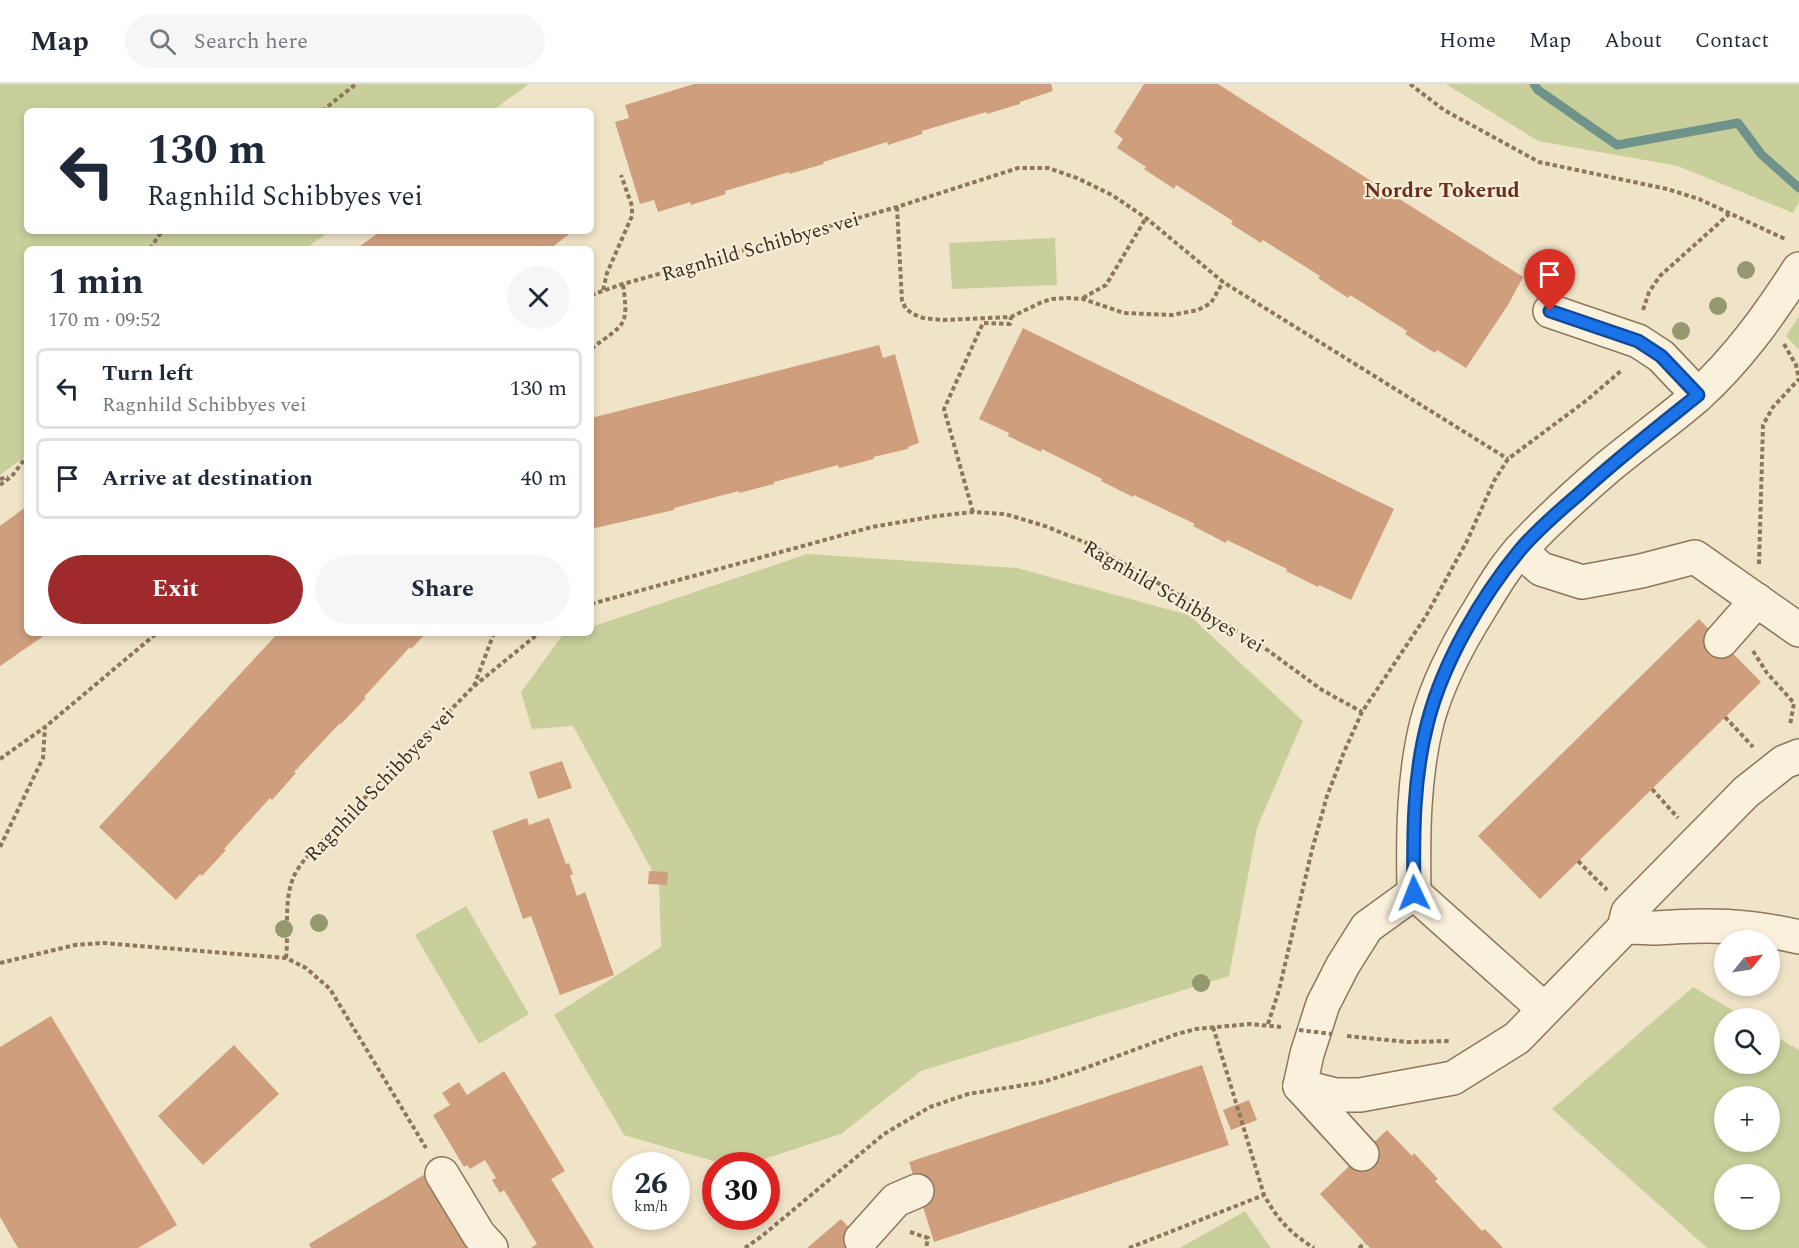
<!DOCTYPE html>
<meta charset="utf-8">
<style>
:root{--surface:#fff;--page:#f6f6f7;--text:#1f2937;--muted:#747a83;--line:#e0e1e3;--accent:#9e2a2b}
body{margin:0;font-family:Spectral,serif;background:var(--page);color:var(--text);height:100vh;display:flex;flex-direction:column;font-size:22px;white-space:nowrap}
*{box-sizing:border-box;margin:0}
p{font-size:20px;color:var(--muted)}
.icon{flex:none;width:33px;height:33px;fill:none;stroke:currentColor;stroke-width:2;stroke-linecap:round;stroke-linejoin:round}
.map{position:relative;flex:1;overflow:hidden}
.side{position:absolute;left:24px;top:162px;width:570px;height:390px;display:flex;flex-direction:column;background:var(--surface);border-radius:9px;box-shadow:0 3px 9px #0003}
.side>*{flex:none}
.guide{position:absolute;left:24px;top:24px;width:570px;height:126px;border-radius:9px;box-shadow:0 3px 9px #0003;background:#fff;color:var(--text);overflow:hidden}
.needle{width:39px;rotate:60deg}
.controls{position:absolute;left:1714px;top:846px;display:grid;gap:12px}
.controls a{display:grid;place-items:center;width:66px;height:66px;border-radius:50%;background:var(--surface);box-shadow:0 3px 9px #0003;font-size:30px}
.speed{position:absolute;left:612px;top:1068px;display:flex;gap:12px;font-size:30px;font-weight:700;text-align:center}
.speed>*{display:grid;place-content:center;width:78px;height:78px;border-radius:50%;background:var(--surface);box-shadow:0 3px 9px #0003;line-height:1}
.speed small{font-size:15px;font-weight:400}
.speed .limit{border:9px solid #d22;background:#fff;color:#111}
.pin{position:absolute;display:grid;place-items:center;width:51px;height:51px;color:#fff;margin:-62px -26px;border-radius:50% 50% 50% 0;rotate:-45deg;box-shadow:0 0 6px #0007}
.pin .icon{rotate:45deg}
.me{position:absolute;width:66px;margin:-33px;rotate:358deg;stroke-linejoin:round;filter:drop-shadow(0 0 4px #0008)}
.turn{display:flex;align-items:center;gap:21px;height:126px;padding:0 24px;font-size:27px}
.turn .icon{width:78px;height:78px;stroke-width:2.5}
.turn b{display:block;font-size:42px;line-height:51px}
.round{display:grid;place-items:center;flex:none;width:63px;height:63px;border-radius:32px;background:var(--page)}
.head{display:flex;align-items:center;justify-content:space-between;height:102px;padding:0 24px}
h1{font-size:36px;font-weight:700;line-height:45px}
.button{display:flex;gap:12px;margin-top:auto;padding:12px 24px}
.button a{flex:1;height:69px;border-radius:36px;background:var(--accent);color:#fff;font-size:24px;font-weight:700;line-height:69px;text-align:center}
.button a+a{background:var(--page);color:var(--text)}
ul{padding:0;list-style:none}
li{display:flex;align-items:center;gap:18px;height:81px;margin:0 12px 9px;padding:0 12px;border:3px solid var(--line);border-radius:9px}
li div{flex:1}
li b{display:block;font-size:22px}
li em{font-style:normal}
header{display:flex;align-items:center;gap:36px;box-sizing:border-box;height:84px;padding:0 30px;background:var(--surface);border-bottom:2px solid var(--line)}
header strong{font-size:28px}
nav{display:flex;gap:33px;margin-inline-start:auto;font-size:21px}
.search{width:420px;height:54px;background:var(--page);display:flex;align-items:center;gap:15px;box-sizing:border-box;padding:0 21px;border-radius:33px;color:var(--muted);font-size:22px}
.map>svg:first-child{display:block}
.green{fill:#c9cf9b;fill-rule:evenodd}
.lines{fill:none;stroke-linecap:round;stroke-linejoin:round}
.stream{stroke:#6f938a;stroke-width:9}
.building{fill:#cf9f7d}
.minor-casing{stroke:#8d765c;stroke-width:36}
.path{stroke:#8d765c;stroke-width:4;stroke-dasharray:4.5 3;stroke-linecap:butt}
.minor{stroke:#faf1dc;stroke-width:33}
.path-bridge{stroke:#8d765c;stroke-width:4;stroke-dasharray:4.5 3;stroke-linecap:butt}
.tree{fill:#96986f}
.route-casing{stroke:#114b97;stroke-width:15}
.route{stroke:#1a73e8;stroke-width:10}
.labels{text-anchor:middle;stroke-width:4.5;stroke-linejoin:round;paint-order:stroke}
.street-label{font-size:20px;fill:#3d2e20;stroke:#f7eed8}
.neighbourhood-label{font-size:21px;font-weight:bold;fill:#6b2e1e;stroke:#f7eed8}
</style>
<header>
<strong>Map</strong>
<div class="search"><svg class="icon" aria-label="search" viewBox="0 0 24 24"><circle cx="10" cy="10" r="6"/><path d="M15 15l6 6"/></svg>Search here</div>
<nav><a>Home</a><a>Map</a><a>About</a><a>Contact</a></nav>
</header>
<div class="map">
<svg width="1799" height="1164" viewBox="0 0 1799 1164">
<rect width="100%" height="100%" fill="#f0e4c8"/>
<g class="green">
<path d="M 0,0 L 529,0 L 492,27 L 27,27 L 27,147 L 330,147 L 305,165 L 27,165 L 27,371 L 0,391 Z"/>
<path d="M 1446,0 L 1799,0 L 1799,118 L 1793,129 L 1678,82 L 1538,57 Z"/>
<path d="M 1055,154 L 1057,201 L 952,205 L 949,159 Z"/>
<path d="M 1799,232 L 1799,266 L 1786,252 Z"/>
<path d="M 807,470 L 1017,484 L 1189,531 L 1303,637 L 1257,744 L 1229,892 L 921,987 L 841,1050 L 746,1081 L 730,1082 L 624,1051 L 554,931 L 661,863 L 659,799 L 573,642 L 532,645 L 521,608 L 562,552 L 572,549 L 591,549 L 591,543 Z"/>
<path d="M 466,822 L 529,930 L 479,960 L 415,851 Z"/>
<path d="M 1693,903 L 1746,934 L 1725,934 L 1725,980 L 1770,980 L 1770,949 L 1799,966 L 1799,1164 L 1707,1164 L 1552,1025 ZM 1770,1012 L 1770,1058 L 1725,1058 L 1725,1012 ZM 1725,1090 L 1770,1090 L 1770,1136 L 1725,1136 Z"/>
<path d="M 1245,1127 L 1271,1164 L 1180,1164 Z"/>
</g>
<g class="lines">
<path class="stream" d="M 1534,0 L 1538,6 L 1617,61 L 1738,39 L 1761,70 L 1799,104"/>
</g>
<g class="building">
<path d="M 694,0 L 1051,0 L 1053,7 L 1020,18 L 1020,20 L 987,30 L 986,28 L 922,47 L 922,50 L 888,61 L 887,58 L 823,78 L 824,80 L 789,90 L 789,88 L 725,107 L 726,110 L 691,121 L 690,118 L 658,128 L 654,116 L 640,120 L 615,38 L 629,34 L 625,21 Z"/>
<path d="M 1144,0 L 1218,0 L 1523,193 L 1508,221 L 1466,284 L 1437,266 L 1435,269 L 1405,250 L 1407,247 L 1350,211 L 1348,214 L 1318,194 L 1320,192 L 1263,156 L 1261,159 L 1231,140 L 1233,137 L 1176,101 L 1174,105 L 1144,85 L 1146,83 L 1117,64 L 1123,55 L 1114,48 Z"/>
<path d="M 381,147 L 573,147 L 550,165 L 356,165 Z"/>
<path d="M 1023,244 L 1394,425 L 1351,516 L 1319,501 L 1318,503 L 1286,487 L 1287,485 L 1227,456 L 1226,459 L 1193,442 L 1195,440 L 1134,411 L 1133,413 L 1101,397 L 1102,395 L 1042,365 L 1041,368 L 1008,352 L 1009,349 L 979,335 Z"/>
<path d="M 879,261 L 883,274 L 895,270 L 919,359 L 908,363 L 908,365 L 873,373 L 874,375 L 839,384 L 838,381 L 774,398 L 774,400 L 739,409 L 739,407 L 674,424 L 674,426 L 591,445 L 591,334 Z"/>
<path d="M 27,422 L 27,549 L 48,549 L 0,582 L 0,442 Z"/>
<path d="M 1699,535 L 1761,598 L 1540,815 L 1478,752 Z"/>
<path d="M 278,549 L 426,549 L 411,565 L 410,563 L 364,613 L 366,614 L 341,640 L 340,639 L 294,688 L 296,689 L 272,716 L 270,714 L 224,765 L 226,766 L 202,792 L 200,790 L 176,816 L 99,743 Z"/>
<path d="M 562,677 L 572,704 L 538,715 L 529,688 Z"/>
<path d="M 527,734 L 529,741 L 549,734 L 566,780 L 569,779 L 573,790 L 570,792 L 577,812 L 585,808 L 614,891 L 560,911 L 531,832 L 523,835 L 492,747 Z"/>
<path d="M 649,787 L 668,788 L 667,801 L 648,800 Z"/>
<path d="M 51,932 L 177,1141 L 138,1164 L 18,1164 L 0,1133 L 0,963 Z"/>
<path d="M 234,961 L 279,1010 L 203,1081 L 158,1032 Z"/>
<path d="M 1202,981 L 1229,1061 L 934,1158 L 909,1078 Z"/>
<path d="M 504,987 L 565,1087 L 551,1095 L 594,1164 L 531,1164 L 537,1160 L 504,1106 L 500,1109 L 492,1096 L 496,1094 L 485,1076 L 470,1085 L 467,1081 L 464,1083 L 433,1031 L 450,1021 L 442,1009 L 459,998 L 467,1011 Z"/>
<path d="M 1249,1016 L 1257,1036 L 1231,1046 L 1223,1026 Z"/>
<path d="M 1387,1046 L 1412,1072 L 1414,1069 L 1438,1095 L 1435,1097 L 1482,1147 L 1485,1145 L 1503,1164 L 1370,1164 L 1320,1110 Z"/>
<path d="M 427,1089 L 472,1164 L 311,1164 L 309,1160 Z"/>
<path d="M 841,1135 L 868,1164 L 807,1164 Z"/>
</g>
<g class="lines">
<g class="minor-casing">
<g id="minor">
<path d="M 1550,227 L 1638,257 L 1661,272 L 1698,311"/>
<path d="M 1520,466 L 1541,485 L 1582,498 L 1641,487 L 1695,473 L 1799,546"/>
<path d="M 1721,557 L 1757,516"/>
<path d="M 1414,809 C 1413,752 1413,694 1427,638 C 1438,597 1459,558 1481,523 C 1493,503 1506,481 1522,464 C 1549,435 1579,408 1608,383 C 1637,359 1668,337 1697,312 C 1738,275 1769,231 1799,185"/>
<path d="M 1624,844 C 1634,842 1645,844 1656,844 C 1708,840 1748,841 1799,853"/>
<path d="M 1300,1002 L 1335,1011 L 1360,1011 L 1453,994 L 1517,954 L 1624,844 L 1628,828 L 1746,708 L 1784,678 L 1799,672"/>
<path d="M 1300,1002 L 1307,970 L 1323,920 L 1343,881 L 1367,843 L 1414,809 L 1544,925"/>
<path d="M 1300,1002 L 1362,1070"/>
<path d="M 442,1090 L 479,1151 L 491,1164"/>
<path d="M 861,1155 L 896,1116 L 917,1107"/>
</g>
</g>
<g class="path">
<path d="M 1410,0 L 1444,26 L 1539,78 L 1667,105 L 1699,115 L 1785,155"/>
<path d="M 322,27 L 356,0"/>
<path d="M 897,123 L 902,217 L 906,225 L 913,230 L 923,234 L 943,236 L 1011,233 L 1042,218 L 1052,215 L 1067,214 L 1083,215 L 1124,229 L 1172,231 L 1198,226 L 1211,219 L 1223,198"/>
<path d="M 150,165 L 162,147"/>
<path d="M 603,206 L 607,189 L 632,132 L 632,122 L 621,91"/>
<path d="M 591,211 L 623,200 L 897,123 L 1018,84 L 1048,84 L 1077,94 L 1112,111 L 1146,134 L 1223,198 L 1508,375"/>
<path d="M 1083,214 L 1106,201 L 1146,134"/>
<path d="M 1643,226 L 1649,208 L 1660,192 L 1729,130"/>
<path d="M 1784,260 L 1796,281 L 1799,295"/>
<path d="M 591,265 C 625,239 629,244 623,200"/>
<path d="M 0,395 L 8,393"/>
<path d="M 0,401 L 12,392 L 27,372"/>
<path d="M 973,428 L 944,325 L 983,239 L 1010,240 L 1011,233"/>
<path d="M 1759,480 L 1763,341 L 1773,323 L 1799,295"/>
<path d="M 591,520 L 872,443 L 937,432 L 973,428 L 1005,430 L 1045,442 L 1089,460 L 1177,510 L 1266,565 L 1322,606 L 1362,628"/>
<path d="M 1753,567 L 1767,589 L 1794,619 L 1790,641"/>
<path d="M 474,602 L 494,549"/>
<path d="M 1725,633 L 1753,663"/>
<path d="M 0,675 L 45,643 L 157,549"/>
<path d="M 1652,705 L 1678,734"/>
<path d="M 0,763 L 43,674 L 45,643"/>
<path d="M 1578,777 L 1607,806"/>
<path d="M 286,874 C 289,847 283,817 294,792 C 297,786 301,780 305,775 L 473,603 L 539,549"/>
<path d="M 0,879 L 75,861 L 103,859 L 286,874 L 306,884 L 330,905 L 426,1064"/>
<path d="M 1268,940 L 1279,906 L 1312,766 L 1327,712 L 1344,668 L 1362,628 L 1426,532 L 1467,457 L 1494,397 L 1508,375 L 1587,316 L 1622,286"/>
<path d="M 1213,943 L 1264,1111 C 1278,1136 1290,1149 1314,1164"/>
<path d="M 1347,952 L 1408,958 L 1450,957"/>
<path d="M 910,1148 L 928,1154 L 926,1164"/>
<path d="M 745,1164 L 762,1152 L 884,1050 L 930,1023 L 968,1010 L 1043,998 L 1077,987 L 1177,950 L 1196,945 L 1250,940 L 1281,943"/>
<path d="M 1129,1164 L 1264,1111"/>
<path d="M 1359,1164 L 1365,1159"/>
</g>
<use href="#minor" class="minor"/>
<path class="path-bridge" d="M 1299,946 L 1332,950"/>
</g>
<g class="tree">
<circle cx="1746" cy="186" r="9"/>
<circle cx="1718" cy="222" r="9"/>
<circle cx="1681" cy="247" r="9"/>
<circle cx="319" cy="839" r="9"/>
<circle cx="284" cy="845" r="9"/>
<circle cx="1201" cy="899" r="9"/>
</g>
<g class="lines">
<g class="route-casing">
<path id="route" d="M 1414,809 C 1413,752 1413,693 1428,637 C 1443,579 1481,513 1520,466 C 1537,446 1559,427 1579,410 C 1617,375 1658,343 1698,311 L 1661,272 L 1638,257 L 1550,227"/>
</g>
<use href="#route" class="route"/>
</g>
<g class="labels">
<g class="street-label">
<text transform="translate(760 162) rotate(-16)" y="7">Ragnhild Schibbyes vei</text>
<text transform="translate(1174 512) rotate(30)" y="7">Ragnhild Schibbyes vei</text>
<text transform="translate(379 700) rotate(-46)" y="7">Ragnhild Schibbyes vei</text>
</g>
<g class="neighbourhood-label">
<text x="1442" y="113">Nordre Tokerud</text>
</g>
</g>
</svg>
<div class="controls">
<a><svg class="needle" viewBox="-14 -14 28 28"><path d="M0-13l5 13h-10z" fill="#e53935"/><path d="M0 13l5-13h-10z" fill="#747a83"/></svg></a>
<a><svg class="icon" aria-label="search" viewBox="0 0 24 24"><circle cx="10" cy="10" r="6"/><path d="M15 15l6 6"/></svg></a>
<a>+</a>
<a>−</a>
</div>
<div class="speed"><div>26<small>km/h</small></div><div class="limit">30</div></div>
<div class="pin" style="left:1550px;top:227px;background:#d93025"><svg class="icon" aria-label="arrive" viewBox="0 0 24 24"><path d="M6 21V4h12l-3 4 3 4H6"/></svg></div>
<svg class="me" style="left:1414px;top:809px" viewBox="-20 -20 40 40"><path d="M0-17L14 15 0 8-14 15z" fill="#1a73e8" stroke="#fff" stroke-width="4"/></svg>
<div class="guide">
<div class="turn"><svg class="icon" aria-label="left" viewBox="0 0 24 24"><path d="M17 20v-9H6M10 6l-5 5 5 5"/></svg><div><b>130 m</b>Ragnhild Schibbyes vei</div></div>
</div>
<section class="side">
<div class="head"><div><h1>1 min</h1><p>170 m · 09:52</p></div><a class="round"><svg class="icon" aria-label="close" viewBox="0 0 24 24"><path d="M6 6l12 12M18 6L6 18"/></svg></a></div>
<ul>
<li><svg class="icon" aria-label="left" viewBox="0 0 24 24"><path d="M17 20v-9H6M10 6l-5 5 5 5"/></svg><div><b>Turn left</b><p>Ragnhild Schibbyes vei</p></div><em>130 m</em></li>
<li><svg class="icon" aria-label="arrive" viewBox="0 0 24 24"><path d="M6 21V4h12l-3 4 3 4H6"/></svg><div><b>Arrive at destination</b></div><em>40 m</em></li>
</ul>
<div class="button"><a>Exit</a><a>Share</a></div>
</section>
</div>
